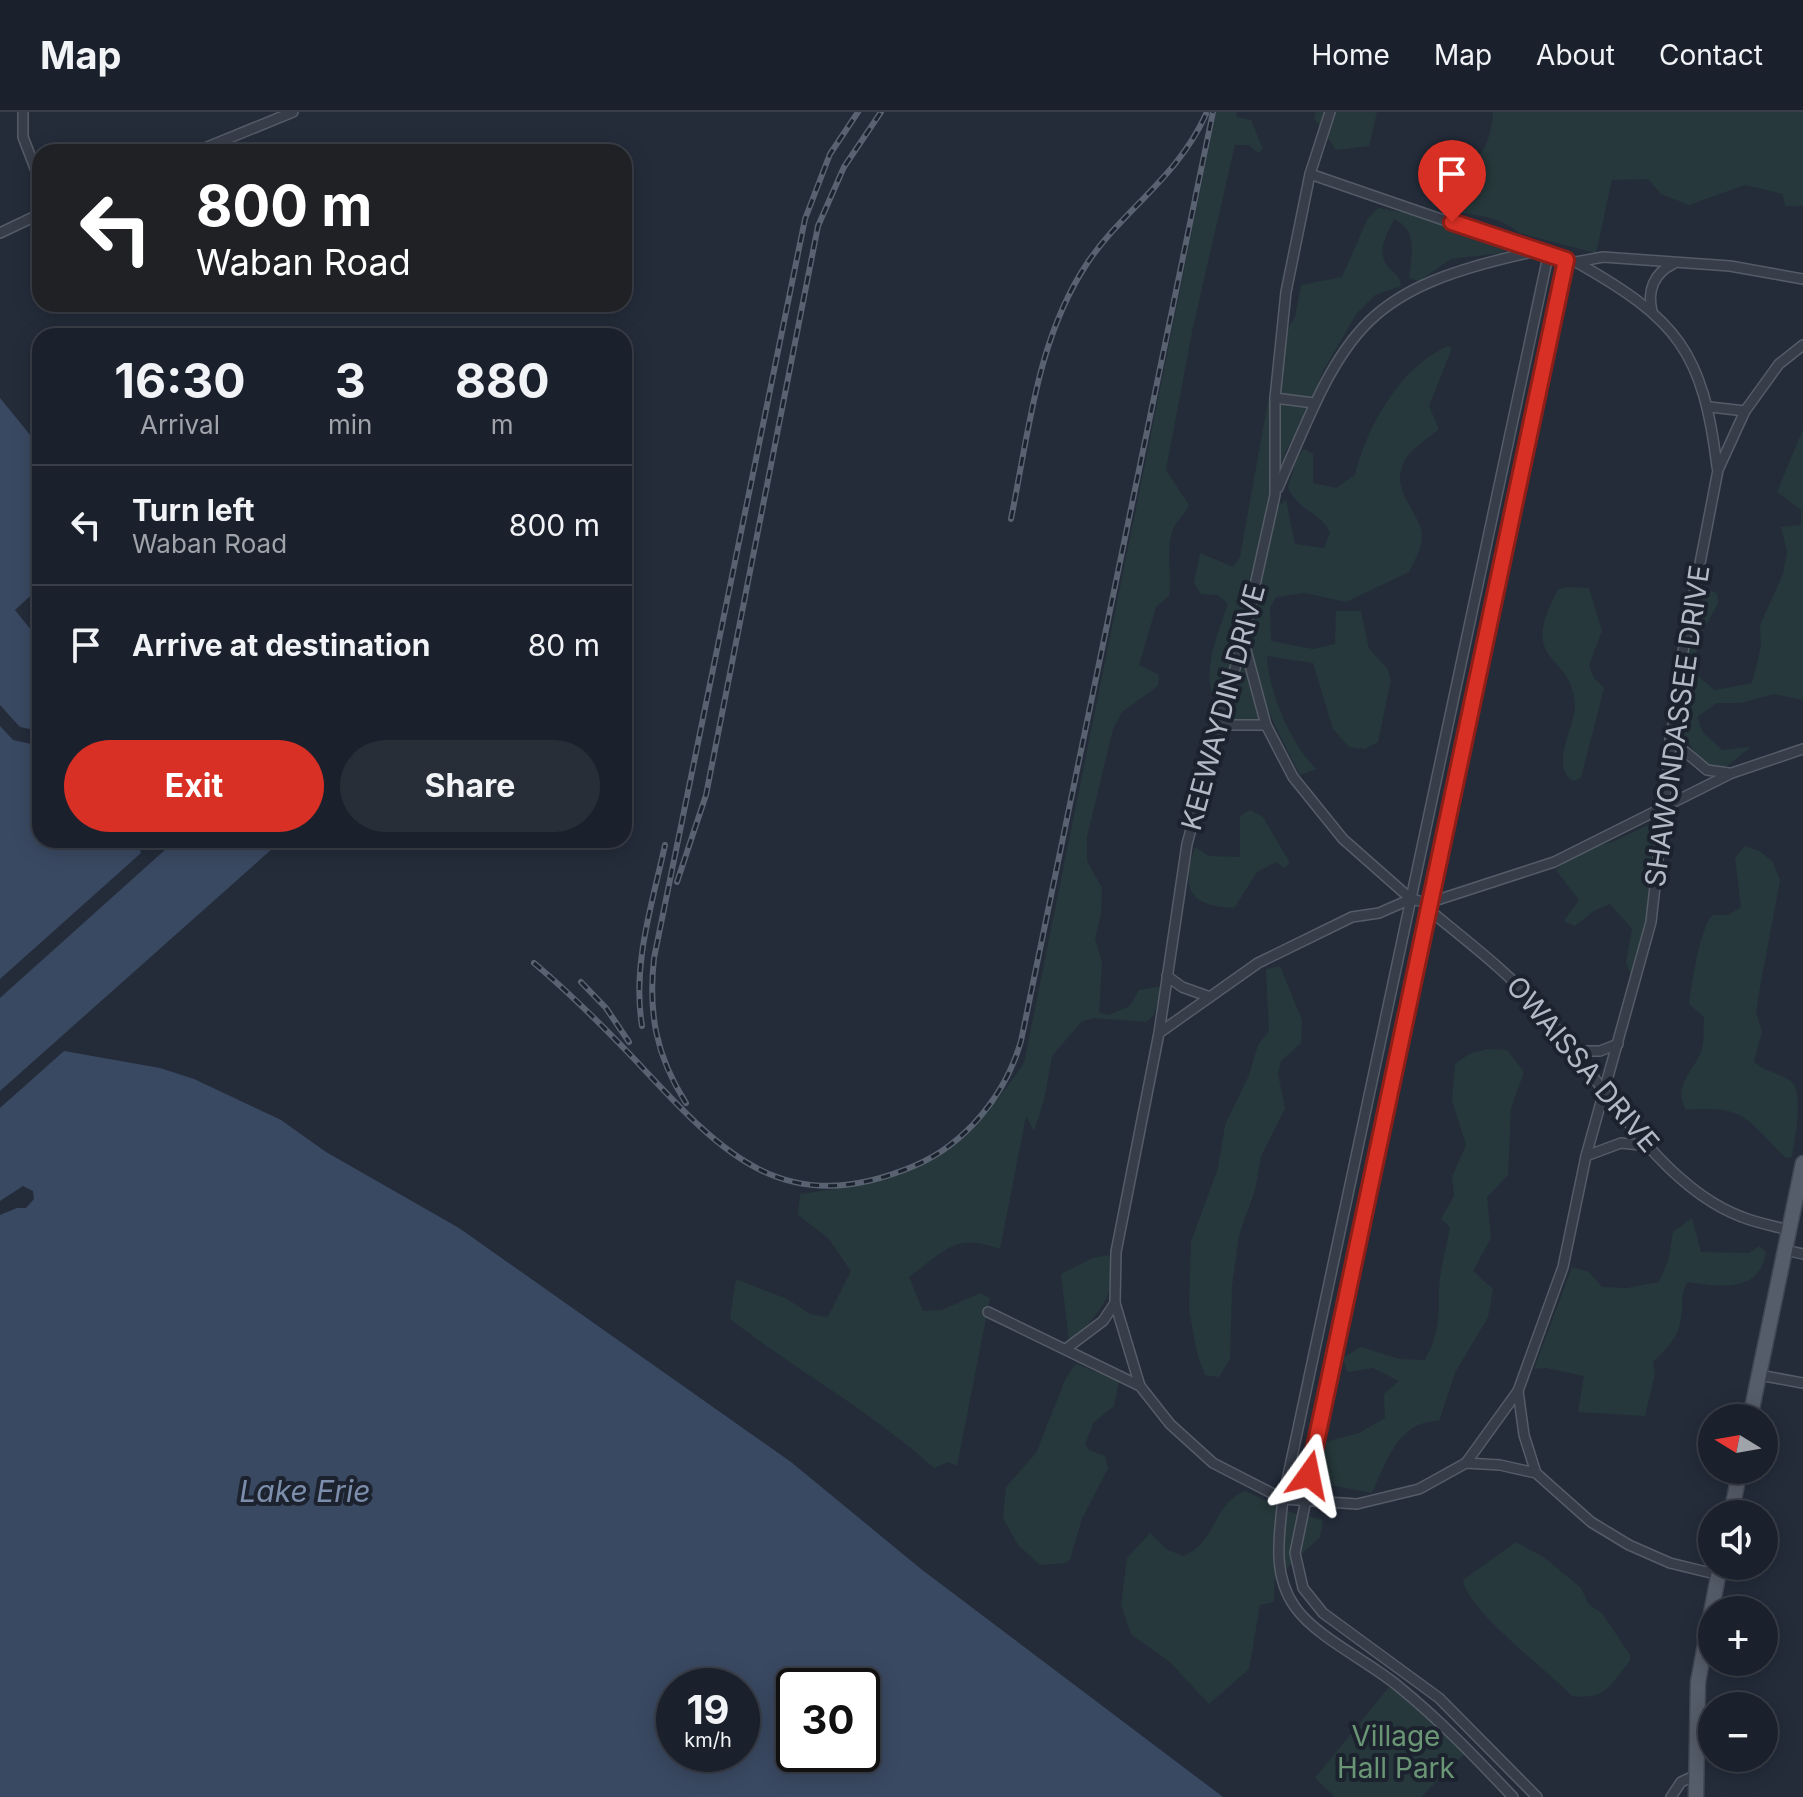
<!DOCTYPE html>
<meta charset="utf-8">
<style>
:root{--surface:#1b212c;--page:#282e38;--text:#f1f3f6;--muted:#a0a3a9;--line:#393e48;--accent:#d93025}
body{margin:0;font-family:Inter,sans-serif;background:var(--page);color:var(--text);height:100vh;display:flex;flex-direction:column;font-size:30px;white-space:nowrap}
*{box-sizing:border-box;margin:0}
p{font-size:26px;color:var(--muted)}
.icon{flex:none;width:44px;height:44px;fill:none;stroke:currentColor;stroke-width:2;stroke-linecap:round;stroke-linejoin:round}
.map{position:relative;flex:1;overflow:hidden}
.panel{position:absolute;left:32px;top:216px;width:600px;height:520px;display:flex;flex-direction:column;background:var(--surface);border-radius:24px;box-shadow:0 4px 20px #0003,0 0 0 2px var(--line)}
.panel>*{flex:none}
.banner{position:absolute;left:32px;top:32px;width:600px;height:168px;border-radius:24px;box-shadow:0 4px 20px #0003,0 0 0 2px var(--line);background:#202124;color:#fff;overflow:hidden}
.needle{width:52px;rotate:281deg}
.buttons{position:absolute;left:1698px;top:1292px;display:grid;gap:16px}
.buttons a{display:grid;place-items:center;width:80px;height:80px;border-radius:50%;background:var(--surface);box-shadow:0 4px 20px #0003,0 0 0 2px var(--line);font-size:40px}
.speed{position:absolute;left:656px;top:1556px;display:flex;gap:16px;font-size:40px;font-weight:700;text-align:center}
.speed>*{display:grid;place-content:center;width:104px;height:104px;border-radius:50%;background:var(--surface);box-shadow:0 4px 20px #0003,0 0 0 2px var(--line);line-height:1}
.speed small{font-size:20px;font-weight:400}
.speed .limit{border:4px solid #111;border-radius:12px;background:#fff;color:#111}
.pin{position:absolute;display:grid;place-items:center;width:68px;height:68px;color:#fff;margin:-82px -34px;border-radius:50% 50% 50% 0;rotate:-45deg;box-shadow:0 0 8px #0007}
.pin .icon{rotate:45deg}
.me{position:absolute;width:88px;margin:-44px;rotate:12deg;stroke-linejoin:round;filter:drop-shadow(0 0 6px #0008)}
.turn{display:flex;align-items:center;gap:28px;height:168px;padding:0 32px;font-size:36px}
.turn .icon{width:104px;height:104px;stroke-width:2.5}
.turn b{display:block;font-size:56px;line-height:68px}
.eta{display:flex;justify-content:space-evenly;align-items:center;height:136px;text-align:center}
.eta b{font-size:48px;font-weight:700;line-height:56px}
.button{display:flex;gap:16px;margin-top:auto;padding:16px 32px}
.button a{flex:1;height:92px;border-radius:48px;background:var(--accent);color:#fff;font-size:32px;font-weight:700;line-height:92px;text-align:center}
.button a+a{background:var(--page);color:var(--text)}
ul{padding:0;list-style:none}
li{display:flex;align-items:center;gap:24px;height:120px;padding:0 32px;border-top:2px solid var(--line)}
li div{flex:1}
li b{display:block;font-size:30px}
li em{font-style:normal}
header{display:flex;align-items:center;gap:48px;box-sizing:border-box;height:112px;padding:0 40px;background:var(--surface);border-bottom:2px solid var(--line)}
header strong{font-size:38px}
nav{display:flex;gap:44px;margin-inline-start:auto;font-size:28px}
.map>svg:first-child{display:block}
.green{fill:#26383b}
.water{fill:#3a4962;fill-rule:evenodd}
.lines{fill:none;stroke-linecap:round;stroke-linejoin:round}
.street-casing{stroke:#555c68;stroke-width:12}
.primary-casing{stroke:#404753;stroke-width:17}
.street{stroke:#373e4a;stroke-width:9}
.primary{stroke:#555d6a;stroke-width:14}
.rail-casing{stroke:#596271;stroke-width:6}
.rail{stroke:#1c232f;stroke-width:3;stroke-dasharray:9;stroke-linecap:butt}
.route-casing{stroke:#8d1f18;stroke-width:20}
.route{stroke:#d93025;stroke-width:14}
.labels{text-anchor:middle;stroke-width:8;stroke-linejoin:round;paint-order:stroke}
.street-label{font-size:28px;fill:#b3b9c6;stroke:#1c232f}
.park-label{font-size:28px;fill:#6b9676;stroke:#1c232f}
.water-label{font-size:30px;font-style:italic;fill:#7c8eac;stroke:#1c232f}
</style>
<header>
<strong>Map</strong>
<nav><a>Home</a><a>Map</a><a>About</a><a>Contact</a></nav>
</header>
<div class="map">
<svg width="1803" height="1685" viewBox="0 0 1803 1685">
<rect width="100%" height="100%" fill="#242c3a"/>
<g class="green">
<path d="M 1216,0 L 1237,0 L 1236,5 L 1251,8 L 1263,37 L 1258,41 L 1249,33 L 1235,33 L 1193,215 L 1166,358 L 1189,393 C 1185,403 1174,411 1172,420 C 1166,441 1172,462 1169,484 L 1156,495 L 1139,553 L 1159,563 L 1158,574 L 1122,600 L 1113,617 L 1087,725 L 1087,749 L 1102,776 L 1101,802 L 1095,827 L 1102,851 L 1099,901 L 1108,903 L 1130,894 L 1139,878 L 1162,874 L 1154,903 L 1146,910 L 1094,906 L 1082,909 L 1052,944 L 1044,988 L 1034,1019 L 1026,1004 L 1000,1137 C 955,1120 945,1139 909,1165 L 923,1199 L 942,1198 L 980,1181 L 990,1186 L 957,1354 L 948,1350 L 934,1356 C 871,1299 797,1259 730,1207 L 736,1167 L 787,1187 L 810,1202 L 828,1205 L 851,1159 L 828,1126 L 798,1103 L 800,1082 C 912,1067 959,1047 1024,951 Z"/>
<path d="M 1316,0 L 1377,0 L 1369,34 L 1336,38 L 1314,6 Z"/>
<path d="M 1493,0 L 1803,0 L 1803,94 L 1785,94 L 1783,82 L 1745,73 L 1689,93 L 1661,82 L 1648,67 L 1612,68 L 1596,141 L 1519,121 C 1496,99 1459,105 1432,93 C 1454,42 1488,67 1493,0 Z"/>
<path d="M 1378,96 L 1412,102 L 1512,135 L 1501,141 L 1451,147 L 1419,169 L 1409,166 C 1412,143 1418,118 1394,107 C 1386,125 1375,140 1390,157 C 1396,164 1400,164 1401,174 L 1375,183 L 1357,201 L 1323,259 L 1303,310 L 1286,338 L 1267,395 L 1253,465 L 1244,540 L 1262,607 L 1227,609 C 1195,571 1214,534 1228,492 L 1218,483 L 1201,482 L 1194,471 L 1200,441 L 1233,455 L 1240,445 L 1278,233 L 1295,205 L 1301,173 L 1342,165 L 1367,108 Z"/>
<path d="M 1448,234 L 1452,236 L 1429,294 L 1439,317 C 1429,326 1414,334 1406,346 C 1389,376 1413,392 1421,417 C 1425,432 1415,447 1409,460 L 1346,490 L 1305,481 L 1276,485 L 1270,496 L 1271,529 L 1313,537 L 1335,532 L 1336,499 L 1361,499 L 1369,537 L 1387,556 L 1391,568 L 1378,630 L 1365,637 L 1349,635 L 1333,617 L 1313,551 L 1267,544 C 1269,581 1290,630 1316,657 L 1300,663 C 1279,622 1257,582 1250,536 C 1243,492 1266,438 1276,395 L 1286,388 L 1295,432 L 1324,436 L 1330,421 C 1324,403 1300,400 1288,376 L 1296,348 L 1304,337 L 1313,342 L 1313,371 L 1336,376 L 1355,363 C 1367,314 1400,255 1448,234 Z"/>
<path d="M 1803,317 L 1803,588 L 1774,582 L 1741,591 L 1717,591 L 1697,605 L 1703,620 L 1722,638 L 1751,635 L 1723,657 L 1702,651 L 1675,609 L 1699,476 L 1717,481 L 1718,492 L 1700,523 L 1693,555 L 1700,566 L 1715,578 L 1752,571 L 1761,535 L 1760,513 L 1783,462 L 1787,440 L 1781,415 L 1801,413 L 1801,398 L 1777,380 Z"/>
<path d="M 1567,475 L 1589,476 L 1602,519 L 1589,553 L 1594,566 L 1604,576 L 1581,666 L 1573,669 C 1549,654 1576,613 1575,592 C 1572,539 1516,554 1558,478 Z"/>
<path d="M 1250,698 L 1263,705 L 1290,751 L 1284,756 L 1276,750 L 1257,760 L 1234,796 C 1190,794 1180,778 1195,735 L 1209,744 L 1240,745 L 1240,704 Z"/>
<path d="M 1659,708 L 1649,811 L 1631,862 L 1626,851 L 1632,817 L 1610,792 L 1594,799 L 1575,814 L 1564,809 L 1579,788 L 1556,758 L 1577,739 L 1612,730 Z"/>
<path d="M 1745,734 L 1759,739 L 1772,749 L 1780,768 L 1759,881 L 1756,901 L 1762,919 L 1754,950 C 1765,960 1781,961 1793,971 C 1803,986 1795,1026 1792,1045 L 1786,1046 C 1745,1006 1746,993 1686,998 C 1670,971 1700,956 1703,931 C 1704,923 1703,914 1704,905 L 1689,892 C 1692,872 1699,816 1713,803 L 1728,803 L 1741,795 L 1735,746 Z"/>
<path d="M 1280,854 L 1302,908 L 1301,931 L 1281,949 L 1278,962 L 1285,996 L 1261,1044 L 1255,1078 L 1239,1123 L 1232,1174 L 1230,1247 L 1219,1265 L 1205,1263 L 1197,1241 L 1189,1197 L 1191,1130 L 1218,1056 L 1225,1013 L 1249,963 L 1258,933 L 1269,919 L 1266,857 Z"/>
<path d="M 1488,937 L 1507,938 L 1524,960 L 1511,996 L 1508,1063 L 1487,1085 L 1491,1126 L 1473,1159 L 1493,1177 L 1488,1205 L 1455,1261 L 1439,1309 C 1398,1309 1387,1349 1372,1381 L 1319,1371 L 1316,1348 L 1322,1331 L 1359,1321 L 1385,1306 L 1384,1282 L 1399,1269 L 1373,1256 L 1348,1260 L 1342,1246 L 1361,1235 L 1399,1247 L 1425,1248 C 1439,1221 1439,1208 1439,1179 C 1439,1159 1447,1135 1450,1115 L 1441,1107 L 1454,1084 L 1452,1065 L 1466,1033 L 1452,988 L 1455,952 L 1469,942 Z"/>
<path d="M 1692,1106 L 1701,1140 L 1749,1141 L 1759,1134 L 1766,1140 C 1759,1182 1719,1175 1688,1170 C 1679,1182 1684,1193 1681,1207 C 1678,1226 1666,1237 1653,1250 L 1655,1261 L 1645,1304 L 1578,1300 L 1584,1264 L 1546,1256 L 1534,1257 L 1572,1155 L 1589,1160 L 1602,1175 L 1627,1176 L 1659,1170 L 1669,1146 L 1673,1120 Z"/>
<path d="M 1109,1143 C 1117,1171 1107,1191 1088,1212 C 1082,1219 1078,1225 1069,1228 L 1061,1162 L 1093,1146 Z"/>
<path d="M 1076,1252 L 1119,1269 L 1114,1294 L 1094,1310 L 1085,1332 L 1089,1338 L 1105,1344 L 1108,1356 L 1082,1407 L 1070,1447 L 1066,1451 L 1040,1453 L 1018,1433 L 1003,1406 L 1006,1375 L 1036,1341 L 1066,1266 Z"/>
<path d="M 1245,1379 L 1292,1401 L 1323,1408 L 1320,1425 L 1274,1468 L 1274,1490 L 1260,1493 L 1249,1557 L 1209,1592 L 1170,1550 L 1131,1522 L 1121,1493 L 1127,1446 L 1150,1421 L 1166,1437 L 1183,1444 C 1218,1430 1211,1393 1245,1379 Z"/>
<path d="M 1516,1430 L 1545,1446 L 1581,1476 L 1589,1493 L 1602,1501 L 1630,1543 L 1630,1549 C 1609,1573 1608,1588 1572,1584 C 1548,1559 1466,1497 1463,1468 Z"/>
<path d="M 1390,1574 L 1466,1640 L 1421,1685 L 1335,1685 L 1315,1666 Z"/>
</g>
<g class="water">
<path d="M 0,286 L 40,335 L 40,475 L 15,498 L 40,529 L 40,619 L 20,615 L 0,593 Z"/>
<path d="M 0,614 L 13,628 L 40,634 L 40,728 L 136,728 L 141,741 L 0,867 Z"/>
<path d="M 176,728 L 282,728 L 0,979 L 0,886 Z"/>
<path d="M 64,939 L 160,956 L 194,967 L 281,1008 L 326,1040 L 459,1116 L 791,1350 L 921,1457 L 1223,1685 L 0,1685 L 0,1103 L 17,1096 L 26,1096 L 34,1087 L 33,1079 L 23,1074 L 0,1089 L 0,996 ZM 674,1574 L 742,1574 L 742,1642 L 674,1642 ZM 794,1574 L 862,1574 L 862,1642 L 794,1642 Z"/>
</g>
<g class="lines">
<g class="street-casing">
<g id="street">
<path d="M 23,0 L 23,25 L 40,69"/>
<path d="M 195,40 L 293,0"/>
<path d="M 1310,62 L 1548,144 L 1576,150 L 1603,145 L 1730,154 L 1803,167"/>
<path d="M 0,121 L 40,102"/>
<path d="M 1576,150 C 1677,207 1703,239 1717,355"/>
<path d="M 1652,199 C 1647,179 1654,161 1673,152"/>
<path d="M 1275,286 L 1314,291"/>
<path d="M 1710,295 L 1745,299"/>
<path d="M 1278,376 C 1346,217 1359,177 1537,139"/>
<path d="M 1243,527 L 1266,613 L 1293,665 L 1343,727 L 1411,787 L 1428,791 L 1434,802 C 1472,833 1511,863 1543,900 C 1600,966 1658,1074 1742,1105 C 1757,1111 1774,1114 1789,1118"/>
<path d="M 1219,613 L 1266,613"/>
<path d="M 1670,627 L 1707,658 L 1729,661"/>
<path d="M 1428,791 L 1554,750 L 1732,661 L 1803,637"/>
<path d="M 1167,864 L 1182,875 L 1210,885"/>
<path d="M 1159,921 L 1258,851 L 1352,805 L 1379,801 L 1411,787"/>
<path d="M 1576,939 L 1600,939 L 1618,932"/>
<path d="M 1586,1044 L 1621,1031 L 1650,1034"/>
<path d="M 1785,1138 L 1803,1142"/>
<path d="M 988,1200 L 1140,1274 L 1170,1312 L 1213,1351 L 1283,1387 L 1357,1392 L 1419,1377 L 1466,1351 L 1500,1353 L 1536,1361 L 1591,1410 L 1629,1433 L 1670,1451 L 1719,1463"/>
<path d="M 1067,1236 L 1103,1209 L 1115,1191"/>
<path d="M 1759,1263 L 1803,1271"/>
<path d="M 1140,1274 L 1115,1191 L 1116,1140 L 1159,921 L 1187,732 L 1243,527 L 1275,383 L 1275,286 L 1286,180 L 1310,62 L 1330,0"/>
<path d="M 1518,1279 L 1524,1323 L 1536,1361"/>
<path d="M 1466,1351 L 1518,1279 L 1563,1155 L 1586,1044 L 1651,810 L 1679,560 L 1718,358 L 1745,299 L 1779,252 L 1803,233"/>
<path d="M 1513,1685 C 1476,1646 1439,1607 1398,1574 C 1368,1549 1316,1525 1295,1495 C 1272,1463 1279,1424 1283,1387 L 1548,144"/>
<path d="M 1537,1685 L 1439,1586 L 1323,1501 L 1303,1476 L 1295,1441 L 1520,351 L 1566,148"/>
<path d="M 1671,1685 L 1681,1670 L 1694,1664"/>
</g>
</g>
<g class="primary-casing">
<g id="primary">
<path d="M 1750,1306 L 1803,1051"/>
<path d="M 1731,1402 L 1740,1358"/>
<path d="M 1696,1685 L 1698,1570 L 1720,1454"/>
</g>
</g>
<use href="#street" class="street"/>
<use href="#primary" class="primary"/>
<g class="rail-casing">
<g id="rail">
<path d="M 1011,407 C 1029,319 1037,226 1088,150 C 1124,97 1178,65 1206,2"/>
<path d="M 677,770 L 706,683 L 818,114 L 844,55 L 881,0"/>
<path d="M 534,851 C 572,883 605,916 639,952 C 722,1041 783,1109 914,1054 C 966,1032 1006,982 1021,929 L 1213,0"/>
<path d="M 581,870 L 606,896 L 629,930"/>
<path d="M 642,914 C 632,852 652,793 665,733"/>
<path d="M 686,991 C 656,944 648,901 654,846 L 805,107 L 830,42 L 858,0"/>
</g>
</g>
<use href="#rail" class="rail"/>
</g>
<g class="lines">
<g class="route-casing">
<path id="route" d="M 1309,1363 L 1566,148 L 1452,110"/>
</g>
<use href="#route" class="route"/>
</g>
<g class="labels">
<g class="street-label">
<text transform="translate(1223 595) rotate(-75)" y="10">KEEWAYDIN DRIVE</text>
<text transform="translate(1677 614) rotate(-82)" y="10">SHAWONDASSEE DRIVE</text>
<text transform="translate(1583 952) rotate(50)" y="10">OWAISSA DRIVE</text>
</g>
<g class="park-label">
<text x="1396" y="1634">Village<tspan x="1396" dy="32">Hall Park</tspan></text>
</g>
<g class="water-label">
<text x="305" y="1390">Lake Erie</text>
</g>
</g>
</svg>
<div class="buttons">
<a><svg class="needle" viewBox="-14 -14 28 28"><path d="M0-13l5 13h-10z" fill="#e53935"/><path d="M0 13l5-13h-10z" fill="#a0a3a9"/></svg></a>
<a><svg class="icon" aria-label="sound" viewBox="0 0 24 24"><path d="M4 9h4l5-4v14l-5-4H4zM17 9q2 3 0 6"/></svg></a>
<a>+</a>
<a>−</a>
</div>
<div class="speed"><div>19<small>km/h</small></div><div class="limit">30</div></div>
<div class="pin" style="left:1452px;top:110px;background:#d93025"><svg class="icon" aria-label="arrive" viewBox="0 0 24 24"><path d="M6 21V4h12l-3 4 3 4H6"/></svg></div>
<svg class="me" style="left:1309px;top:1363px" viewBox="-20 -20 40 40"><path d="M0-17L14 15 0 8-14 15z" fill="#d93025" stroke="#fff" stroke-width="4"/></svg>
<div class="banner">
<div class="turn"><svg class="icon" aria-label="left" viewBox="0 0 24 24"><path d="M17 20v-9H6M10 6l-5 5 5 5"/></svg><div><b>800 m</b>Waban Road</div></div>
</div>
<section class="panel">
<div class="eta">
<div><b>16:30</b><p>Arrival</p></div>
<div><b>3</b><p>min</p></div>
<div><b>880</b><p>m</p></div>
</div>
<ul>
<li><svg class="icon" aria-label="left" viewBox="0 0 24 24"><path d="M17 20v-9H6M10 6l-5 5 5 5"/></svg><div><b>Turn left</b><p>Waban Road</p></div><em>800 m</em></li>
<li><svg class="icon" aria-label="arrive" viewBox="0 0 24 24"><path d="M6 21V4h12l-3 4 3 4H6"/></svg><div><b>Arrive at destination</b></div><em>80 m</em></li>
</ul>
<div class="button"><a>Exit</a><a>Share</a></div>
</section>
</div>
